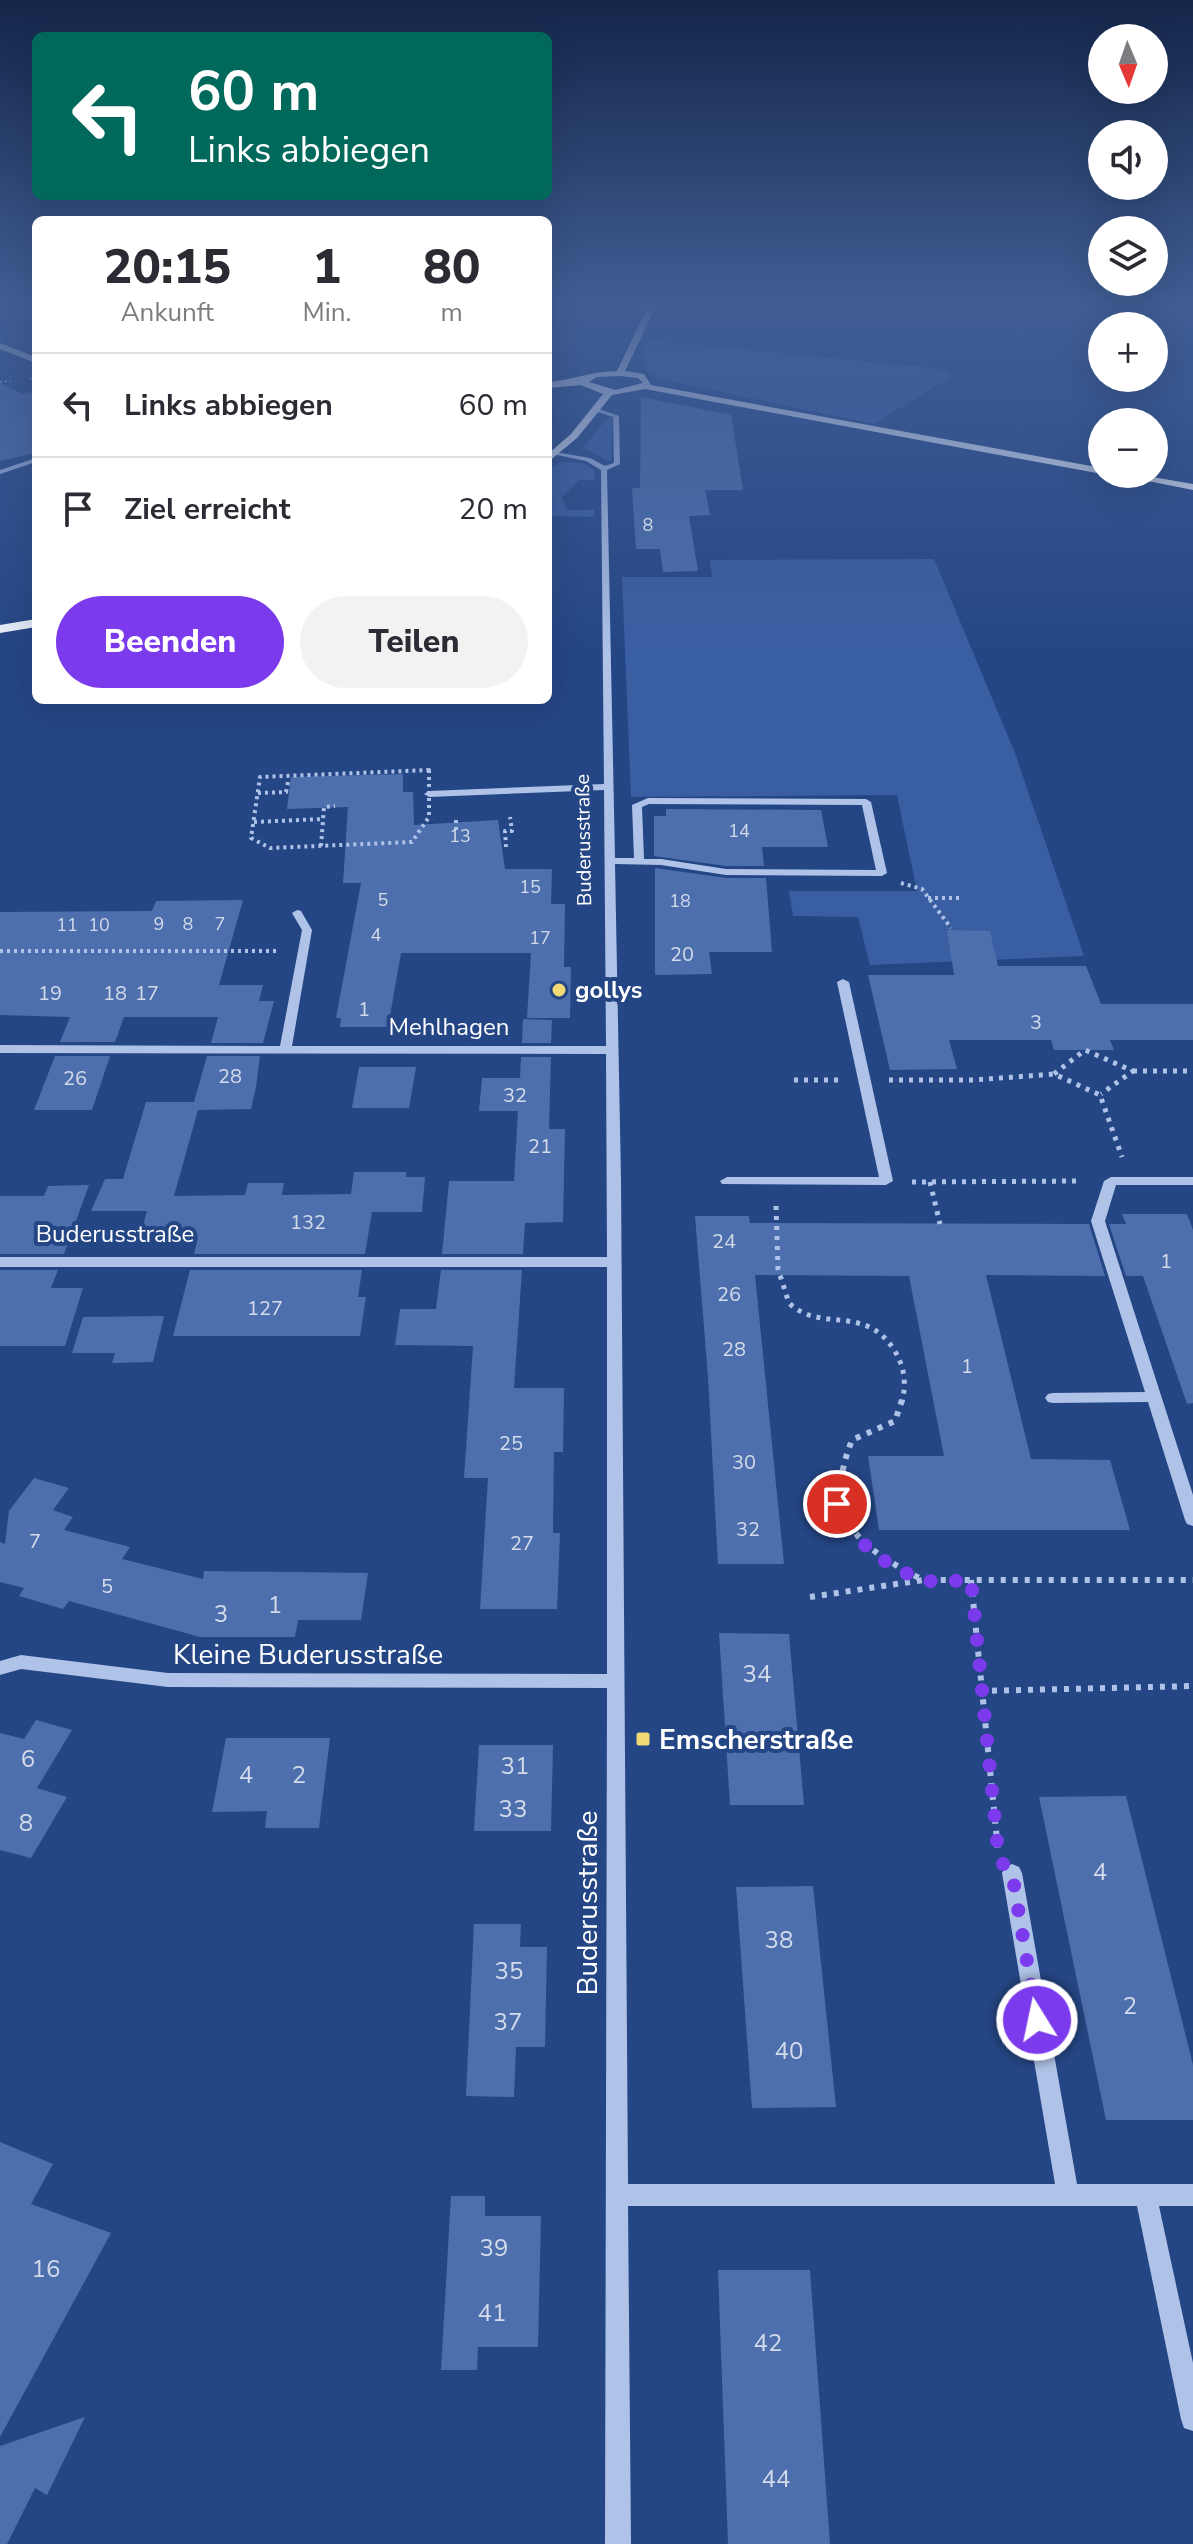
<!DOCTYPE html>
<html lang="de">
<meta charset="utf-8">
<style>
:root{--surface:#fff;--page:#f2f2f3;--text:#2b2b33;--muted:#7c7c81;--line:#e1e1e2;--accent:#7c3aed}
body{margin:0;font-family:"Nunito Sans",sans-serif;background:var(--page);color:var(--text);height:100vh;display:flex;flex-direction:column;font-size:30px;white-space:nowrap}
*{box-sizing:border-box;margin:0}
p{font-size:26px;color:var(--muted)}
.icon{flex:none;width:44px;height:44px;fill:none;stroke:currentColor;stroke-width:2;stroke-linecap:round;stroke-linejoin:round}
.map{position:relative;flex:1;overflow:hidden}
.details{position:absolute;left:32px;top:216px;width:520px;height:488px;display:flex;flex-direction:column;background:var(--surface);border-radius:12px;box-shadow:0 8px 32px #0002}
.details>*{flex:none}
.top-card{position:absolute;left:32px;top:32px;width:520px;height:168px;border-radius:12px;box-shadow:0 8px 32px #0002;background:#00695c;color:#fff;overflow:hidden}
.needle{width:52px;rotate:178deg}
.buttons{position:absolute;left:1088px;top:24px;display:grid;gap:16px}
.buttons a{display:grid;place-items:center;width:80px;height:80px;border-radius:50%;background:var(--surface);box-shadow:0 8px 32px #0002;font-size:40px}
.pin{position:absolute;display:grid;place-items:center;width:68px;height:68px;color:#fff;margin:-34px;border:4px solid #fff;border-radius:50%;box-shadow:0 2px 8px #0007}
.me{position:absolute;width:88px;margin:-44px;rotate:350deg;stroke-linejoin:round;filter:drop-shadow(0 0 6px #0008)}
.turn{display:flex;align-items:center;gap:28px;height:168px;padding:0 24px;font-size:36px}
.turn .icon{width:104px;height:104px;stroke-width:2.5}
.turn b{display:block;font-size:56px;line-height:68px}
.eta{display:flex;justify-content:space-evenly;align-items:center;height:136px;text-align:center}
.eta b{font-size:48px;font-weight:800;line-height:56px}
.primary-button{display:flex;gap:16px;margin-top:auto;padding:16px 24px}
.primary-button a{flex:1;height:92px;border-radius:48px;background:var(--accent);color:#fff;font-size:32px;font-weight:800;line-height:92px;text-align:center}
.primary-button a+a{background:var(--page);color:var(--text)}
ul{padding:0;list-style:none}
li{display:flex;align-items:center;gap:24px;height:104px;padding:0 24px;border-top:2px solid var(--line)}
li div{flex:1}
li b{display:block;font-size:30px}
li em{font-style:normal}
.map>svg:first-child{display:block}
.green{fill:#3a5ea2}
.building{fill:#4e6fad}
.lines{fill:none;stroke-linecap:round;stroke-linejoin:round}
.path-far3{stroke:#afc3e8;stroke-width:2;stroke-dasharray:2 3;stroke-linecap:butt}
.path-far2{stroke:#afc3e8;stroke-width:4;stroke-dasharray:3 4;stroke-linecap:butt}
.path-far1{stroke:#afc3e8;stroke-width:5;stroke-dasharray:4 6;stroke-linecap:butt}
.path{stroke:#afc3e8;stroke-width:6;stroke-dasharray:5 7;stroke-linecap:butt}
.minor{fill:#afc3e8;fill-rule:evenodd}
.major{fill:#f2f5fe;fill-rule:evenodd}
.route{stroke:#7c3aed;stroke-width:14;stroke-dasharray:0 25.2}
.poi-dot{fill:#f1da74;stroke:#254685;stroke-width:3}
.labels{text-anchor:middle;stroke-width:8;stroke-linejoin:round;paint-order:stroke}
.far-number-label{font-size:18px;fill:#d3dbea}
.far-street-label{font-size:20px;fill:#fff;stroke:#254685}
.number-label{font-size:20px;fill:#d3dbea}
.poi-label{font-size:24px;font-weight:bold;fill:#fff;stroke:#254685;text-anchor:start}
.street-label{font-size:24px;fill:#fff;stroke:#254685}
.near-number-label{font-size:24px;fill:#d3dbea}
.near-street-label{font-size:28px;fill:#fff;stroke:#254685}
.near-poi-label{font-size:28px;font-weight:bold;fill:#fff;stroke:#254685;text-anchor:start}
</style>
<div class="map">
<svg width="1193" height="2544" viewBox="0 0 1193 2544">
<rect width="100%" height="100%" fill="#254685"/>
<g class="green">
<path d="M 647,340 L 920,367 L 946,371 L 952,376 L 874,424 L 660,379 L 645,371 L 643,353 Z"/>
<path d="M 609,416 L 612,418 L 611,462 L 583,448 Z"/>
<path d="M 560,462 L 583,463 L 594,470 L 595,480 L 579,480 L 562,497 L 567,510 L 594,510 L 594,517 L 548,516 L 548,471 Z"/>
<path d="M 934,559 L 1015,753 L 1084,956 L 870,965 L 858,917 L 793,916 L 789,891 L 917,891 L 897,795 L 631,797 L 622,577 L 712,577 L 710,560 Z"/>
</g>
<g class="building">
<path d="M 0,383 L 22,394 L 36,391 L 36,453 L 0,461 Z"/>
<path d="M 641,397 L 731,415 L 743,490 L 705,490 L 710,515 L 689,516 L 698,571 L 663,572 L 660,549 L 636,549 L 632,488 L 640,488 Z"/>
<path d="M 403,774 L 403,792 L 413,792 L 414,825 L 498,820 L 505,869 L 552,869 L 551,904 L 565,904 L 564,967 L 571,967 L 570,1018 L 527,1018 L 531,953 L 401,953 L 388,1027 L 340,1027 L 341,1018 L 336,1018 L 361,883 L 343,883 L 348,807 L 287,809 L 291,777 Z"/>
<path d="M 666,809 L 821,810 L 828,847 L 762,847 L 764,866 L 726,866 L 654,856 L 654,816 L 666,816 Z"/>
<path d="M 655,868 L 726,878 L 766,878 L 772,952 L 709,952 L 712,974 L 655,975 Z"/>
<path d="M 243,900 L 219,985 L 263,985 L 259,1001 L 274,1001 L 263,1043 L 211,1043 L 218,1017 L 124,1017 L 115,1042 L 60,1042 L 70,1017 L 0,1015 L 0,912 L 149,911 L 152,911 L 156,901 Z"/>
<path d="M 947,930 L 990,931 L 998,966 L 1086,966 L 1101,1004 L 1193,1004 L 1193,1040 L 1110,1040 L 1114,1050 L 1054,1050 L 1051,1040 L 949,1040 L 957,1069 L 890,1070 L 868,975 L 954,975 Z"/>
<path d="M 523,1019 L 552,1020 L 551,1043 L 522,1043 Z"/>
<path d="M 55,1056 L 110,1056 L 92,1110 L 34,1110 Z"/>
<path d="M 207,1056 L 260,1056 L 256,1087 L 251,1109 L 198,1110 L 174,1196 L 245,1195 L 248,1183 L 284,1183 L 282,1195 L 351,1194 L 354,1172 L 406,1172 L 406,1177 L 425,1177 L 422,1212 L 372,1212 L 365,1254 L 194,1254 L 198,1237 L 140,1236 L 147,1211 L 91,1211 L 105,1179 L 123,1179 L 146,1102 L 194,1102 Z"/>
<path d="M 521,1057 L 551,1057 L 549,1129 L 565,1129 L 563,1222 L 525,1223 L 523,1254 L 442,1254 L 449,1181 L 514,1181 L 518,1111 L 479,1111 L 482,1078 L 520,1078 Z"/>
<path d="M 359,1067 L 416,1067 L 409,1108 L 352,1108 Z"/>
<path d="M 89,1185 L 64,1254 L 0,1254 L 0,1196 L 44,1196 L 48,1186 Z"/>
<path d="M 1122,1214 L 1187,1214 L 1193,1230 L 1193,1403 L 1187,1404 L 1143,1276 L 1126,1276 L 1109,1224 L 1126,1224 Z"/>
<path d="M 695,1216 L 749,1216 L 750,1223 L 1089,1224 L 1105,1276 L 986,1275 L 1031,1459 L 1110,1460 L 1130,1530 L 879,1530 L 868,1456 L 944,1456 L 909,1276 L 755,1275 L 784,1564 L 718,1564 L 708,1377 Z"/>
<path d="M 0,1270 L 58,1270 L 51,1288 L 83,1288 L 65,1346 L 0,1346 Z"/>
<path d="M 190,1270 L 362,1270 L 358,1297 L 366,1297 L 360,1336 L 173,1336 Z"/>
<path d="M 441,1270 L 522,1270 L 514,1388 L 564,1388 L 563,1452 L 554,1452 L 553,1533 L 560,1533 L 557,1609 L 480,1609 L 488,1478 L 464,1478 L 473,1346 L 395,1345 L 400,1309 L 436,1309 Z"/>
<path d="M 164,1316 L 153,1362 L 112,1363 L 115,1353 L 72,1353 L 83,1317 Z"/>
<path d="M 34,1478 L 69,1488 L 53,1510 L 73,1517 L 64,1530 L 130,1547 L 122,1559 L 203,1579 L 204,1571 L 368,1573 L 361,1620 L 298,1620 L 295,1637 L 200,1637 L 69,1601 L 63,1609 L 19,1596 L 24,1588 L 0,1582 L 0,1542 L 5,1544 L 9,1511 Z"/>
<path d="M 719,1633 L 789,1634 L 804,1805 L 730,1805 Z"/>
<path d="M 36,1720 L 72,1730 L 37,1788 L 67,1797 L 31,1858 L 0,1850 L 0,1733 L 24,1739 Z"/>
<path d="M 226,1738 L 330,1738 L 319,1828 L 265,1828 L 267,1811 L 212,1812 Z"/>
<path d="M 479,1745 L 553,1745 L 551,1831 L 474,1831 Z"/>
<path d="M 1126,1796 L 1193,2065 L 1193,2120 L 1106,2120 L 1039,1797 Z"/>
<path d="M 813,1886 L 836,2107 L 752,2108 L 736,1887 Z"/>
<path d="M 474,1924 L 521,1924 L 520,1947 L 547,1947 L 545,2047 L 516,2047 L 514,2097 L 466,2096 Z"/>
<path d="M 0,2142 L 53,2164 L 31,2204 L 111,2233 L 0,2437 Z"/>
<path d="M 451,2196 L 485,2196 L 485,2216 L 541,2216 L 538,2347 L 478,2347 L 477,2370 L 441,2370 Z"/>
<path d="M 718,2270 L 810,2270 L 830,2544 L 728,2544 Z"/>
<path d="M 85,2417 L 47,2495 L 35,2488 L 7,2544 L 0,2544 L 0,2446 Z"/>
</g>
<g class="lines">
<path class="path-far3" d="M 0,382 L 11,381"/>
<g class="path-far2">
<path d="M 429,770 L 429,817 L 412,842 L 270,848 L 251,838 L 260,777 Z"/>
<path d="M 258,793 L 286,792 L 288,782"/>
<path d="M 254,822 L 323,819"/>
<path d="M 456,830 L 456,820 L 459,820"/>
<path d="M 321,846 L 324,807 L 335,806"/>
<path d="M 506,847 L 505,831 L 512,831 L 510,817"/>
<path d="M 901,883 L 922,889 L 951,928"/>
<path d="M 928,898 L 961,898"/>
<path d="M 0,951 L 279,951"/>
</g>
<g class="path-far1">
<path d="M 1133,1071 L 1193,1071"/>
<path d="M 1054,1074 L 1085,1050 L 1133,1071 L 1101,1094"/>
<path d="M 794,1080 L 839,1080"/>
<path d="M 889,1080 L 974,1080 L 1054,1074 L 1100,1095 L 1122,1157"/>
<path d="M 912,1182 L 1082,1181"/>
<path d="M 930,1182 L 940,1224"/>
<path d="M 776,1206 L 778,1269 L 789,1303 C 820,1333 863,1304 893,1348 C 904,1365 907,1382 902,1402"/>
</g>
<g class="path">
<path d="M 902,1400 L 895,1421 L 852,1440 C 821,1519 856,1545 923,1580"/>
<path d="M 971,1580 L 998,1850"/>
<path d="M 810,1597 L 923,1580 L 1193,1580"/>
<path d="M 980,1691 L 1193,1686"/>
</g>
<g class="minor">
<path d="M 36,376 L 36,380 L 29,379 L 30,378 Z"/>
<path d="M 596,408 L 619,416 L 620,464 L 607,470 L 615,858 L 634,858 L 632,805 L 648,798 L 866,799 L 871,802 L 887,873 L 882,876 L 726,875 L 661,865 L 615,864 L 621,1181 L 628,2184 L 1055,2184 L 1002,1873 L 1005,1867 L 1012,1864 L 1019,1867 L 1022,1873 L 1077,2184 L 1193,2184 L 1193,2206 L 1159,2206 L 1193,2363 L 1193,2431 L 1184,2428 L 1181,2419 L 1137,2206 L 628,2206 L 631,2544 L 605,2544 L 607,1688 L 168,1687 L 21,1669 L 0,1675 L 0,1661 L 21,1655 L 168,1673 L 607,1674 L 607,1267 L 0,1267 L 0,1257 L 607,1257 L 606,1054 L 0,1053 L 0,1045 L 280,1046 L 302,930 L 292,913 L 297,910 L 301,911 L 312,930 L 292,1046 L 606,1046 L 604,790 L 429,797 L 424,794 L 429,791 L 604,784 L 601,470 L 586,461 L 552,454 L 555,452 L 590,458 L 605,466 L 614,463 L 613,417 L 594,411 ZM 649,804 L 862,805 L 876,870 L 726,869 L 661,859 L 644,859 L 642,807 Z"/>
<path d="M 36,458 L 36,462 L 0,474 L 0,470 Z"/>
<path d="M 843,979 L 849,982 L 893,1181 L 886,1185 L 722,1184 L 720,1181 L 727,1177 L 879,1177 L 837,982 Z"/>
<path d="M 1111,1177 L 1193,1177 L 1193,1185 L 1116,1185 L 1105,1221 L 1193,1495 L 1193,1526 L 1187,1524 L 1185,1520 L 1148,1402 L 1053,1403 L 1048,1402 L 1045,1398 L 1048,1394 L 1053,1393 L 1145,1392 L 1091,1221 L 1104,1181 Z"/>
</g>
<g class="major">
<path d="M 651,300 L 659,300 L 625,371 L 644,374 L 651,385 L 1102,468 L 1102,474 L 645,389 L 612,395 L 577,438 L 548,462 L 548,454 L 571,434 L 603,394 L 581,385 L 548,388 L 548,382 C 573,380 592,371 617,371 ZM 620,376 L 638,378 L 643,383 L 615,390 L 589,382 L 597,377 Z"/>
<path d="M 0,343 L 36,357 L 36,363 L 0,349 Z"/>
<path d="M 1113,474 L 1135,474 L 1193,484 L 1193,490 Z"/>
<path d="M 36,619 L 36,627 L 0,633 L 0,625 Z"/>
</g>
</g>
<linearGradient id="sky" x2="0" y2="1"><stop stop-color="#142649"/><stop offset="0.46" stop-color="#405d94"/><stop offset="1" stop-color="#405d94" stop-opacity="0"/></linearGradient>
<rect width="1193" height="656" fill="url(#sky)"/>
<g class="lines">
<path class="route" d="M 837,1504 C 849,1538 886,1567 920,1579 C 934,1584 956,1580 971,1580 L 999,1860 L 1012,1873 L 1037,2020"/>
</g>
<g class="poi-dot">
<circle cx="559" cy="990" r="8"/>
<rect x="635" y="1731" width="16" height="16" rx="4"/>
</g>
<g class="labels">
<g class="far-number-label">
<text x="648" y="531">8</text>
<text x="739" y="837">14</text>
<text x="460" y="842">13</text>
<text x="530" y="893">15</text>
<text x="383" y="906">5</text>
<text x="680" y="907">18</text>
<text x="159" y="930">9</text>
<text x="188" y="930">8</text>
<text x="220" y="930">7</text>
<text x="67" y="931">11</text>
<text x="99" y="931">10</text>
<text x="376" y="941">4</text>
<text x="540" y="944">17</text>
</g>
<g class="far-street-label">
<text transform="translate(583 840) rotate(-91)" y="7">Buderusstraße</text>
</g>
<g class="number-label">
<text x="682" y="961">20</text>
<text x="50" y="1000">19</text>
<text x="115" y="1000">18</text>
<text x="147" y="1000">17</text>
<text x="364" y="1016">1</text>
<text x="1036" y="1029">3</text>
<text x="230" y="1083">28</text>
<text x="75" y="1085">26</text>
<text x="515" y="1102">32</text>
<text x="540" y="1153">21</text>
<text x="308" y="1229">132</text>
<text x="724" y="1248">24</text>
<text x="1166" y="1268">1</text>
<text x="729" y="1301">26</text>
<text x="265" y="1315">127</text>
<text x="734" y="1356">28</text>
<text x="967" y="1373">1</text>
<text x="511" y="1450">25</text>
<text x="744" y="1469">30</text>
<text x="748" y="1536">32</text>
<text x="35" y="1548">7</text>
<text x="522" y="1550">27</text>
<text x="107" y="1593">5</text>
</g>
<g class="poi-label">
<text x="575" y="998">gollys</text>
</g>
<g class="street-label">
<text x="449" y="1035">Mehlhagen</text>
<text x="115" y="1242">Buderusstraße</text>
</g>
<g class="near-number-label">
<text x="275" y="1613">1</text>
<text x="221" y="1622">3</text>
<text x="757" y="1682">34</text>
<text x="28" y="1767">6</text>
<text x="515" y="1774">31</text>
<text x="246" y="1783">4</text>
<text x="299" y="1783">2</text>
<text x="513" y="1817">33</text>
<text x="26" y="1831">8</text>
<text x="1100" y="1880">4</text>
<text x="779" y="1948">38</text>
<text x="509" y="1979">35</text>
<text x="1130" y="2014">2</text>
<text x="508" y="2030">37</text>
<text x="789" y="2059">40</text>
<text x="494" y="2256">39</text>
<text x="46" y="2277">16</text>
<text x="492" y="2321">41</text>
<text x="768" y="2351">42</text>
<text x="776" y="2487">44</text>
</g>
<g class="near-street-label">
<text x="308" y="1664">Kleine Buderusstraße</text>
<text transform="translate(587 1903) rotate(-90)" y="10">Buderusstraße</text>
</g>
<g class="near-poi-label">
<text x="659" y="1749">Emscherstraße</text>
</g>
</g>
</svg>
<div class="buttons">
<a><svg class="needle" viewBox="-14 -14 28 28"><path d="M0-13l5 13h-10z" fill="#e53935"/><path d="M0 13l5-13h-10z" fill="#7c7c81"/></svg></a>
<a><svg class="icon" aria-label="sound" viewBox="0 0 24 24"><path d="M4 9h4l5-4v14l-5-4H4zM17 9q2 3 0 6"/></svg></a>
<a><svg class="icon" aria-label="layers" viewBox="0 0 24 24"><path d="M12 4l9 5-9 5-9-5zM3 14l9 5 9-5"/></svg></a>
<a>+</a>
<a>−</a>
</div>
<div class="pin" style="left:837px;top:1504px;background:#d93025"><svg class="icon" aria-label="arrive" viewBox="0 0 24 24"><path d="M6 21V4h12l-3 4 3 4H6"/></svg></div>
<svg class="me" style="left:1037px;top:2020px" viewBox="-20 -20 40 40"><circle r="17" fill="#7c3aed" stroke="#fff" stroke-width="3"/><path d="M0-11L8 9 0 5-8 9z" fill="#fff"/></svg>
<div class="top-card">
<div class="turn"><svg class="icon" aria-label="left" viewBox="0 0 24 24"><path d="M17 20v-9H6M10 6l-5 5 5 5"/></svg><div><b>60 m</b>Links abbiegen</div></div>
</div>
<section class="details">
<div class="eta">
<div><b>20:15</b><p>Ankunft</p></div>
<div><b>1</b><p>Min.</p></div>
<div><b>80</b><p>m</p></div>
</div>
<ul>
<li><svg class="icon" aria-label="left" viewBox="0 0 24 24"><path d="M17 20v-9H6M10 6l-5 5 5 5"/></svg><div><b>Links abbiegen</b></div><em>60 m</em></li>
<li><svg class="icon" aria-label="arrive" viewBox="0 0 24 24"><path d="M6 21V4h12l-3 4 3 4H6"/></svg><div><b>Ziel erreicht</b></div><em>20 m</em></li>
</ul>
<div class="primary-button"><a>Beenden</a><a>Teilen</a></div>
</section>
</div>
